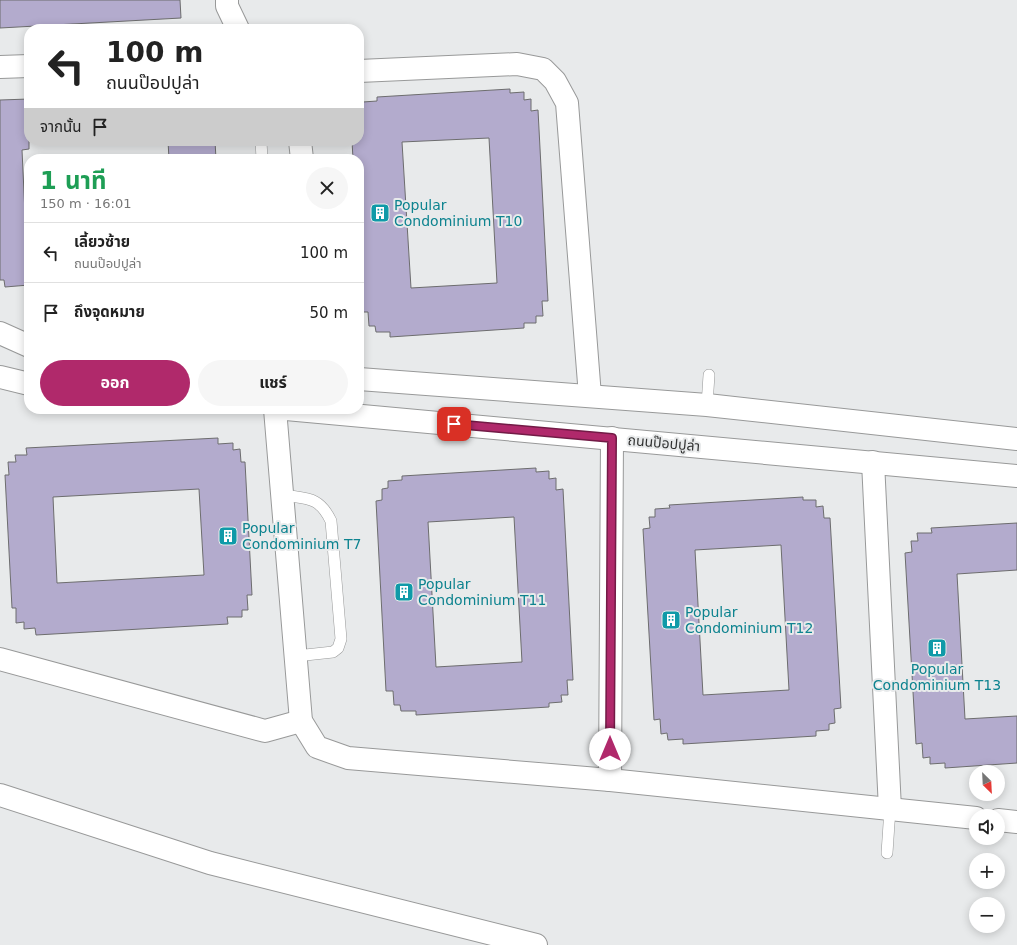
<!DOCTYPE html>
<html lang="th">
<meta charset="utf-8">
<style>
:root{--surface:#fff;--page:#f6f6f6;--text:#222;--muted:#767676;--line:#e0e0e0;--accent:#b0296b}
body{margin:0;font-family:"DejaVu Sans","Noto Sans Thai",sans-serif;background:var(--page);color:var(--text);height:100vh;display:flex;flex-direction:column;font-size:15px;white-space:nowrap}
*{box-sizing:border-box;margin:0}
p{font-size:13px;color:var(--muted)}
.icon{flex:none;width:22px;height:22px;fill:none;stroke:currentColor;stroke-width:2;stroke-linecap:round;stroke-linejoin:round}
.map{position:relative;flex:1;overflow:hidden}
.panel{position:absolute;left:24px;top:154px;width:340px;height:260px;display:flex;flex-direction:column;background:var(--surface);border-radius:16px;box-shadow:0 2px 10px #0003}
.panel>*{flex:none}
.top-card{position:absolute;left:24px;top:24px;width:340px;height:122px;border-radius:16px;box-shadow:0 2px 10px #0003;background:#fff;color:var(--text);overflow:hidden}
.needle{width:26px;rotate:156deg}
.controls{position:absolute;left:969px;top:765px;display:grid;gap:8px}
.controls a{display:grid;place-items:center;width:36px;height:36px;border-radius:50%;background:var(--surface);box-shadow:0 2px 10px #0003;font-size:20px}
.pin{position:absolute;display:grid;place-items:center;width:34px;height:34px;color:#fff;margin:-17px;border-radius:8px;box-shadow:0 2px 6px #0006}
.me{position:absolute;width:44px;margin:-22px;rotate:0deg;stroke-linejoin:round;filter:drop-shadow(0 0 3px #0008)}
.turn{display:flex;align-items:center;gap:14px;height:84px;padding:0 16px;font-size:18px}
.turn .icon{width:52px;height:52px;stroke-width:2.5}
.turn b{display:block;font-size:28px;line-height:34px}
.then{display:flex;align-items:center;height:38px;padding:0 16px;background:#0003;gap:8px;font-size:15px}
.round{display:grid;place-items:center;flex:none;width:42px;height:42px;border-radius:21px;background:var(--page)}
.overview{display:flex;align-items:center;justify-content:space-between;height:68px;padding:0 16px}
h1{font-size:24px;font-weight:700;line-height:30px;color:#1e9e55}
.primary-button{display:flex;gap:8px;margin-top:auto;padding:8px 16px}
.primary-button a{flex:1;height:46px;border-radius:24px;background:var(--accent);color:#fff;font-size:16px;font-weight:700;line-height:46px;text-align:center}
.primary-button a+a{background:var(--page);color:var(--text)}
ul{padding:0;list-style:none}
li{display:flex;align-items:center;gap:12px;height:60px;padding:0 16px;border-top:1px solid var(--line)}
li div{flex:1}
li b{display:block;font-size:15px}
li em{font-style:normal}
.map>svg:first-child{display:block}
.building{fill:#b3abcd;stroke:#6d6d6e;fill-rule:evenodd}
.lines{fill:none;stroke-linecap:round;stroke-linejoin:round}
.service-casing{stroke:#989999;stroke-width:12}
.minor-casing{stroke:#989999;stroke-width:24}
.service{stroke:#fff;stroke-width:11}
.minor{stroke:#fff;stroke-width:22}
.route-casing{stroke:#721b46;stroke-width:10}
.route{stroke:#b0296b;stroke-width:7}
.labels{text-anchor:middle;stroke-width:4;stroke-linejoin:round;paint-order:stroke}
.culture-label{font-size:14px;fill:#0d838f;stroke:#e8eaeb;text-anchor:start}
.street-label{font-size:14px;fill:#303131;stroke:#e8eaeb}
</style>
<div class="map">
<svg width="1017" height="945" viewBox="0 0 1017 945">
<rect width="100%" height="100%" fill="#e8eaeb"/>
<g class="building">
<path d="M 0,0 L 180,0 L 181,18 L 0,28 Z"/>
<path d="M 510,89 L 510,93 L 524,92 L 524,100 L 531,99 L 531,111 L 538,110 L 548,301 L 542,301 L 543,316 L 536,316 L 536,323 L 524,323 L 524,328 L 390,337 L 390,332 L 376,332 L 375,326 L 369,326 L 368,312 L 361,312 L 359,271 L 359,159 L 353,159 L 352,141 L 359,141 L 359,110 L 363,109 L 363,102 L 377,101 L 377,97 ZM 489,138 L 497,283 L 411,288 L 402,142 Z"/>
<path d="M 29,99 L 29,149 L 22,150 L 26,235 L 29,235 L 29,285 L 5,287 L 4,280 L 0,280 L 0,100 Z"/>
<path d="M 168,141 L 215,141 L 216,159 L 169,159 Z"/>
<path d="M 218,438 L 218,444 L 233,443 L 233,450 L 240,449 L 241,462 L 245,462 L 252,595 L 247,595 L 248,610 L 242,610 L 242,617 L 227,617 L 228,624 L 36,635 L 35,628 L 24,629 L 24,622 L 16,623 L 16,608 L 12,608 L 5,475 L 9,475 L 8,462 L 16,462 L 15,455 L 27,455 L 26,448 ZM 199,489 L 204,575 L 57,583 L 53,497 Z"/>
<path d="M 536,468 L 536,472 L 549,471 L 549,479 L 556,478 L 556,490 L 563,489 L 573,680 L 567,680 L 568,695 L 561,695 L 562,702 L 549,703 L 549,707 L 416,715 L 416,711 L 401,711 L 400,705 L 394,705 L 393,691 L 386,691 L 376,501 L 382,500 L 382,489 L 388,488 L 388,481 L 402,480 L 402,476 ZM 514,517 L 522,662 L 436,667 L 428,522 Z"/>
<path d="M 803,497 L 803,500 L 816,500 L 816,507 L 823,506 L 824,518 L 830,518 L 841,708 L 834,709 L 835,723 L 829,724 L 829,730 L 816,731 L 816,736 L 683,744 L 683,739 L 668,740 L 667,733 L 661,734 L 660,719 L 654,720 L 643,529 L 650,528 L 649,517 L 655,517 L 655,509 L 670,508 L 669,505 ZM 781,545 L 789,690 L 703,695 L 695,550 Z"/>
<path d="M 1017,523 L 1017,570 L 957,574 L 965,719 L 1017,716 L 1017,763 L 945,768 L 945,763 L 930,764 L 930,757 L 923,758 L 922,743 L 916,744 L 905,553 L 912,552 L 911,541 L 918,541 L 917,533 L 932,533 L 931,528 Z"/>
</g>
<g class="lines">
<g class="service-casing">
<g id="service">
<path d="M 261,141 L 262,159"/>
<path d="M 707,405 L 709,375"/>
<path d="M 283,495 C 307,499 319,496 331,521 L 341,639 L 338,648 L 333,652 L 296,656"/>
<path d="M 887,853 L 890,809"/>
</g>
</g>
<g class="minor-casing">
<g id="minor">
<path d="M 227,0 L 227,6 L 238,29"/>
<path d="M 0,67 L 29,66"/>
<path d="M 359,71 L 517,64 L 543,69 L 555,81 L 567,103 L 590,396"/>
<path d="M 300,141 L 302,159"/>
<path d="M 0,333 L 29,346"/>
<path d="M 0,377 L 29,384"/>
<path d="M 359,379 L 707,405 L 1017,439"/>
<path d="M 275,409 L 301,721 L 317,747 L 348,758 L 610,780 L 976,818"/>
<path d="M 286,409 L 1017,476"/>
<path d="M 873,462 L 890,809"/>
<path d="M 0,659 L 265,731 L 301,721"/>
<path d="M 610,780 L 612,438"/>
<path d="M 0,795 L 210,863 L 536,945"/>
<path d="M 998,820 L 1017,822"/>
</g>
</g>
<use href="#service" class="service"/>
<use href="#minor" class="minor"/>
</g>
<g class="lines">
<g class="route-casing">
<path id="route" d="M 454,424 L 612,438 L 610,749"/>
</g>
<use href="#route" class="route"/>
</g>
<defs>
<g id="building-square" transform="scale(1)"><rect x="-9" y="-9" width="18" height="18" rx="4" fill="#0f9aa8" stroke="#e8eaeb"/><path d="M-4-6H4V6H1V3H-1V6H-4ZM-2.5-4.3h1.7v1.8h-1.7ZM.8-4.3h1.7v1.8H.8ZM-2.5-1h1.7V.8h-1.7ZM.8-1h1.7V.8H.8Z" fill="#fff"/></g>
</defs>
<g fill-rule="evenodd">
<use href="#building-square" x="380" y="213"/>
<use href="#building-square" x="228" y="536"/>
<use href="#building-square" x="404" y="592"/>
<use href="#building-square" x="671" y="620"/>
<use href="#building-square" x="937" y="648"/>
</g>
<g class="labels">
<g class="culture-label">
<text x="394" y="210">Popular<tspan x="394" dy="16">Condominium T10</tspan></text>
<text x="242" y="533">Popular<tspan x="242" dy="16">Condominium T7</tspan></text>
<text x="418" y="589">Popular<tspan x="418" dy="16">Condominium T11</tspan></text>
<text x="685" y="617">Popular<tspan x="685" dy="16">Condominium T12</tspan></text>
<text x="937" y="674" text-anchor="middle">Popular<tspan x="937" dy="16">Condominium T13</tspan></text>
</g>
<g class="street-label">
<text transform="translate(664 443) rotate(5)" y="5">ถนนป๊อปปูล่า</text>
</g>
</g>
</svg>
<div class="controls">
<a><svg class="needle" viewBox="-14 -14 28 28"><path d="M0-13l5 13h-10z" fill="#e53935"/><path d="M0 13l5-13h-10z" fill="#767676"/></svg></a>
<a><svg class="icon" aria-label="sound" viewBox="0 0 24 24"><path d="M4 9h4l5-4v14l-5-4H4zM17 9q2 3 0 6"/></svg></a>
<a>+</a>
<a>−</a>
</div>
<div class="pin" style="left:454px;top:424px;background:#d93025"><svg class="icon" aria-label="arrive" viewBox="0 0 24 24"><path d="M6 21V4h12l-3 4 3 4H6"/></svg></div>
<svg class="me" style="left:610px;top:749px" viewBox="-20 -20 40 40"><circle r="19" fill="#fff"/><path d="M0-13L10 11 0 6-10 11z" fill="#b0296b"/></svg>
<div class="top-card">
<div class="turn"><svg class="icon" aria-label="left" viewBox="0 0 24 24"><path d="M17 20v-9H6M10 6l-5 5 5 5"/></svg><div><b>100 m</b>ถนนป๊อปปูล่า</div></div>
<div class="then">จากนั้น<svg class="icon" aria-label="arrive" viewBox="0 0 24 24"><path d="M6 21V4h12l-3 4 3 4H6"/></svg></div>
</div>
<section class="panel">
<div class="overview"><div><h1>1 นาที</h1><p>150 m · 16:01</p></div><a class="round"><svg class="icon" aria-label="close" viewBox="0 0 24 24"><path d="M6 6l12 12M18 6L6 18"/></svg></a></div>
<ul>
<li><svg class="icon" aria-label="left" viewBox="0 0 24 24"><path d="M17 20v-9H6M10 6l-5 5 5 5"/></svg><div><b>เลี้ยวซ้าย</b><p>ถนนป๊อปปูล่า</p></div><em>100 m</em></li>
<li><svg class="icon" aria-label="arrive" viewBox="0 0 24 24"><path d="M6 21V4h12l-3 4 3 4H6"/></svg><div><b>ถึงจุดหมาย</b></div><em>50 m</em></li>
</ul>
<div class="primary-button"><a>ออก</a><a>แชร์</a></div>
</section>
</div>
